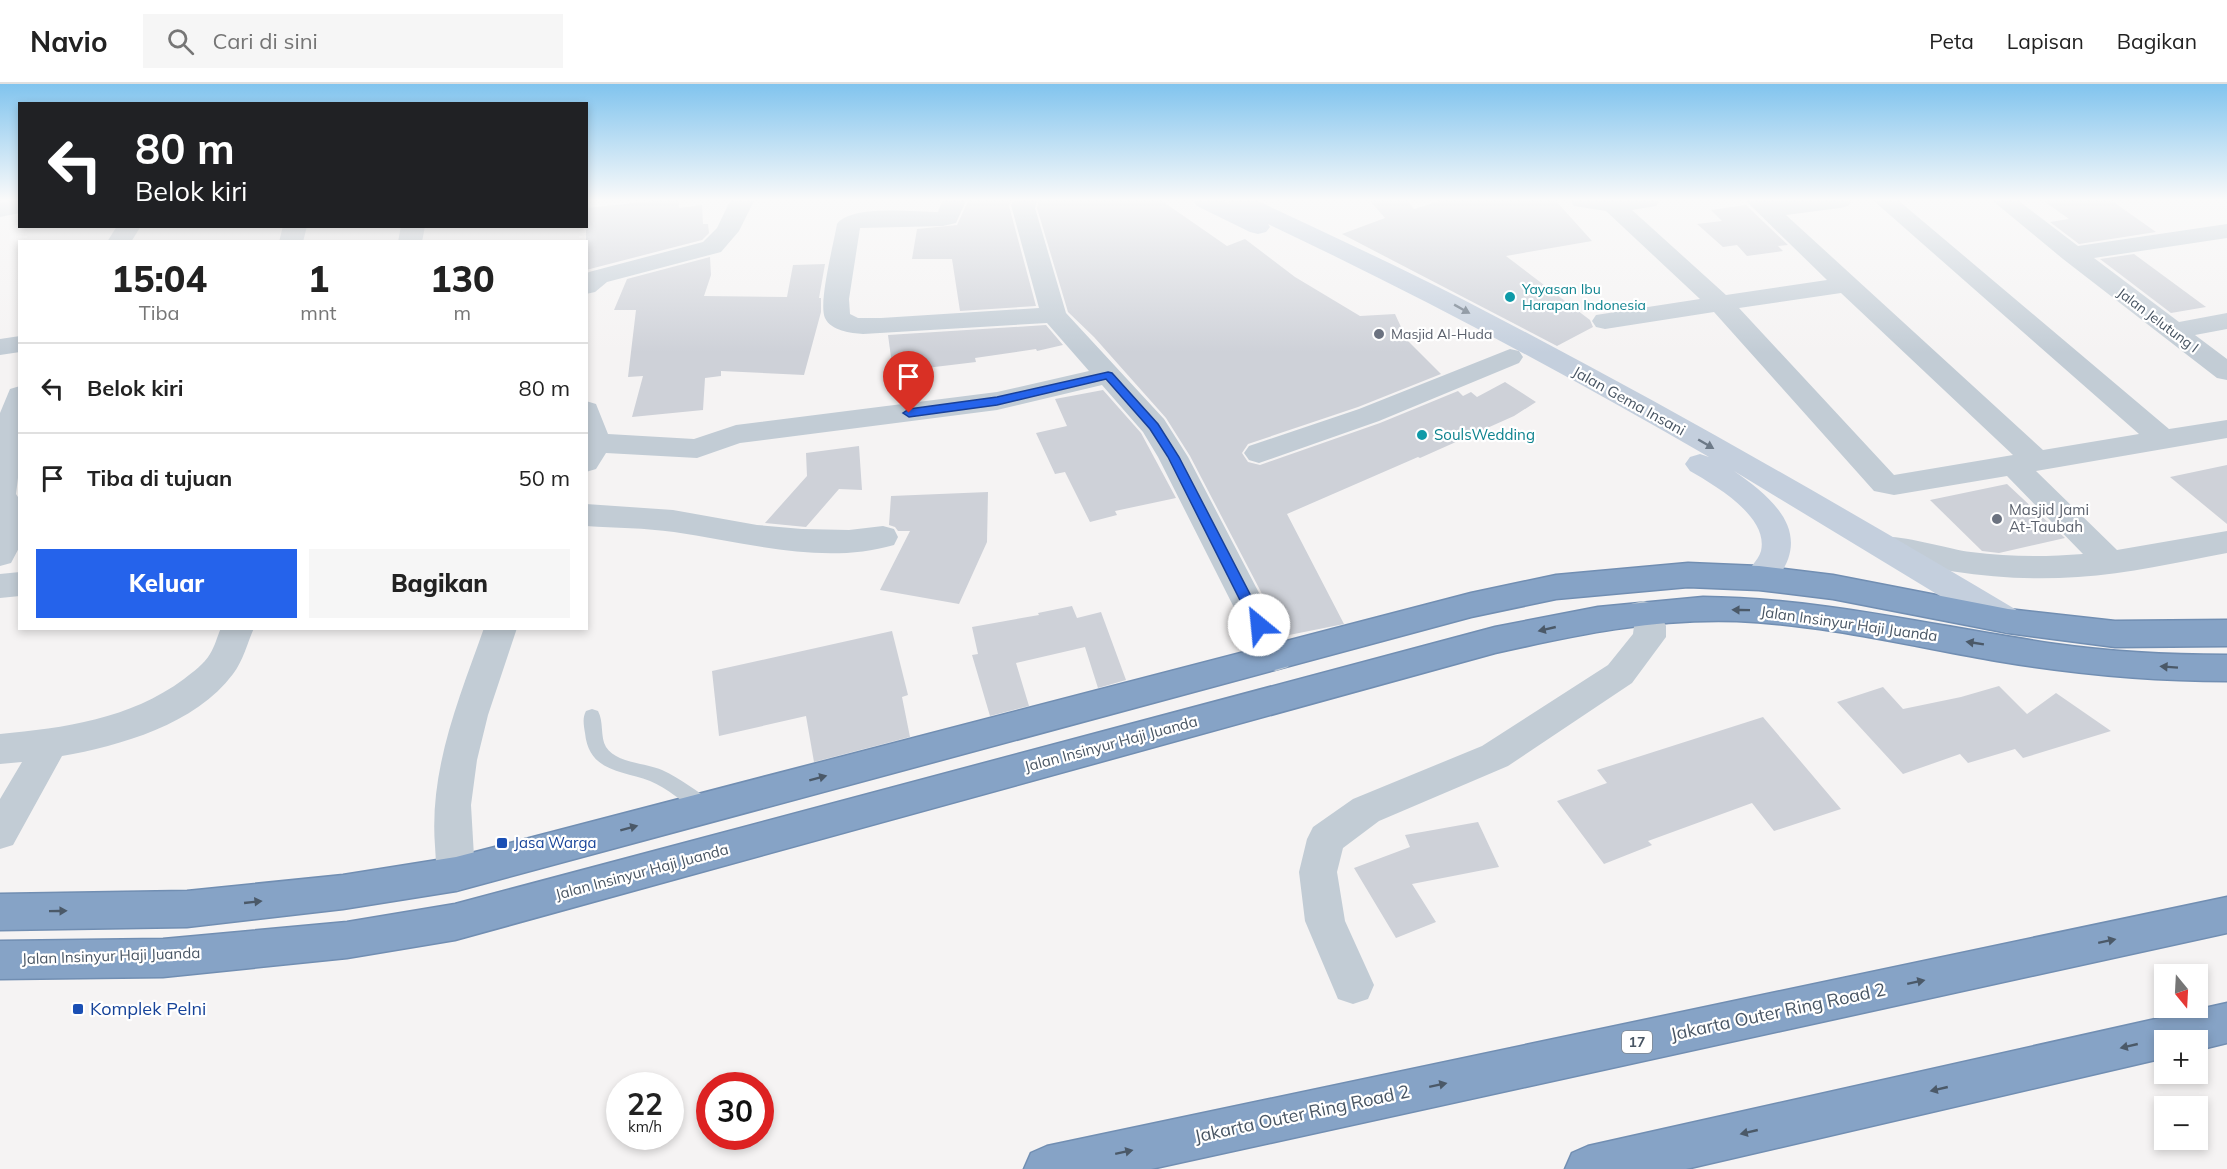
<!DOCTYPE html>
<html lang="id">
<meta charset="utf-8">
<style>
:root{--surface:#fff;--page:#f6f6f6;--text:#222;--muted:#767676;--line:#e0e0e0;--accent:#2563eb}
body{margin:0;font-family:Mulish,sans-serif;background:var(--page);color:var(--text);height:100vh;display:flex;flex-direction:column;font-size:22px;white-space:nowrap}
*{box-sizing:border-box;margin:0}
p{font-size:20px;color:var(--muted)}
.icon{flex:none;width:33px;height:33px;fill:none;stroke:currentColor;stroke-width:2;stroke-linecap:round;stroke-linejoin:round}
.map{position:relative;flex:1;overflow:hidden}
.drawer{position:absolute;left:18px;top:156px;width:570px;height:390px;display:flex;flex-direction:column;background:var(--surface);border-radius:0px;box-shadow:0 3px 9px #0003}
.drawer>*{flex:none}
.hud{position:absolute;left:18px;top:18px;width:570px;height:126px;border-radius:0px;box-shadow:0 3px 9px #0003;background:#202124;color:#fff;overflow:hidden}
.needle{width:39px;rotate:162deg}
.tools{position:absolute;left:2154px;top:880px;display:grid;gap:12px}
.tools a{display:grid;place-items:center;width:54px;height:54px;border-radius:0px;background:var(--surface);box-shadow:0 3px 9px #0003;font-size:30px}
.speed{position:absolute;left:606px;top:988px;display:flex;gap:12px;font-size:30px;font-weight:700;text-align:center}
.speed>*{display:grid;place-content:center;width:78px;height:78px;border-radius:50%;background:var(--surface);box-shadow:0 3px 9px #0003;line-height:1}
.speed small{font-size:15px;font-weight:400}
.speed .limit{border:9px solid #d22;background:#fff;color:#111}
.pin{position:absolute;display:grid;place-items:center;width:51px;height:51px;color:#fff;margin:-62px -26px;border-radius:50% 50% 50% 0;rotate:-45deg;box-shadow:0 0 6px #0007}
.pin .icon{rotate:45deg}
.me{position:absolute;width:66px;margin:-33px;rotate:332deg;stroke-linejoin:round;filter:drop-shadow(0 0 4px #0008)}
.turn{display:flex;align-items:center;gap:21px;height:126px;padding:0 18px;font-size:27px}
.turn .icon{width:78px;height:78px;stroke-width:2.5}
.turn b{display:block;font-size:42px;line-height:51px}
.eta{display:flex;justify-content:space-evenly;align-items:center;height:102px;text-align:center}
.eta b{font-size:36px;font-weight:800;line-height:42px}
.cta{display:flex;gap:12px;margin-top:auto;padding:12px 18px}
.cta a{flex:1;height:69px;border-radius:0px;background:var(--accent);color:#fff;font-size:24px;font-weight:800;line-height:69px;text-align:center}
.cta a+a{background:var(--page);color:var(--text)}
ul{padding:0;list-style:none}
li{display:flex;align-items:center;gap:18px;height:90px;padding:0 18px;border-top:2px solid var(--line)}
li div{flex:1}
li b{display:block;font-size:22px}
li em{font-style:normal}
header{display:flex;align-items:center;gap:36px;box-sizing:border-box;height:84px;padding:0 30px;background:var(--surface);border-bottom:2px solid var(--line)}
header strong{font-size:28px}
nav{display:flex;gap:33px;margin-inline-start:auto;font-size:21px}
.search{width:420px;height:54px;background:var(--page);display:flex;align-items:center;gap:15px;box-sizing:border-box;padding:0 21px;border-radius:0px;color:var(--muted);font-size:22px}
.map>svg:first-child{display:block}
.building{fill:#ced1d8}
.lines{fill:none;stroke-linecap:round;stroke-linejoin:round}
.highway-casing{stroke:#718eb2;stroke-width:3}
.lane{fill:#c2ccd5;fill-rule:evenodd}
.street{fill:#c2ccd5;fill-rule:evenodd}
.secondary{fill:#c4cfdd;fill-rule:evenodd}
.highway{fill:#86a3c6;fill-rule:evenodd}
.oneway{fill:#6d7a88}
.oneway2{fill:#4b5968}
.route{fill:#2563eb;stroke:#184099;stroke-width:1.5}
.culture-dot{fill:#0f9aa8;stroke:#fff;stroke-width:2}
.worship-dot{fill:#6b7280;stroke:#fff;stroke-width:2}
.transit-dot{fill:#1a4fb4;stroke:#fff;stroke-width:2}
.labels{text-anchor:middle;stroke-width:4.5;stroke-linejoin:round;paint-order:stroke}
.far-culture-label{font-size:14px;fill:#0d838f;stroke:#fff;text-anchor:start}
.far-street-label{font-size:14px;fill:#485563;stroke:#fff}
.far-worship-label{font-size:14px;fill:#5b616d;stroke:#fff;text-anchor:start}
.shield{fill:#fff;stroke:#7f8892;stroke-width:1.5}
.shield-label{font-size:14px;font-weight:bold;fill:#485563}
.street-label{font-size:15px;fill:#485563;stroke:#fff}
.culture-label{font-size:15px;fill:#0d838f;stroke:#fff;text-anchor:start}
.worship-label{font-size:15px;fill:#5b616d;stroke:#fff;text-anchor:start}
.transit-label{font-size:15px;fill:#164399;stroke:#fff;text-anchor:start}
.near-transit-label{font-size:18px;fill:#164399;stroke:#fff;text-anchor:start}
.near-street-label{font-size:18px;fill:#485563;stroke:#fff}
</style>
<header>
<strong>Navio</strong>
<div class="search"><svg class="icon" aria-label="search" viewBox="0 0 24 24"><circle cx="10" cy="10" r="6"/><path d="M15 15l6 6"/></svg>Cari di sini</div>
<nav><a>Peta</a><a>Lapisan</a><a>Bagikan</a></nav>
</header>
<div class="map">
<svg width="2227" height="1085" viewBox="0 0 2227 1085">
<rect width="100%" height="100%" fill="#f5f3f3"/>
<g class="building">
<path d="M 654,117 L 679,117 L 679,124 L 702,121 L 703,140 L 708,140 L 709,149 L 702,156 L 586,186 L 586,124 Z"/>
<path d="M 968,117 L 1011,117 L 1009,122 L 1036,222 L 960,227 L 952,175 L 912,175 L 917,145 L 957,141 Z"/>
<path d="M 1039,117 L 1162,117 L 1227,162 L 1245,155 L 1295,193 L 1360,232 L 1395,230 L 1407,256 L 1441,290 L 1358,323 L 1248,360 L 1242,369 L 1248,378 L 1260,381 L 1380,339 L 1458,307 L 1463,312 L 1471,308 L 1477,313 L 1505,298 L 1536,318 L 1514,332 L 1420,374 L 1418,373 L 1287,430 L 1344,540 L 1284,552 L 1190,372 L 1166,334 L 1094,253 L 1068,228 L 1037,124 Z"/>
<path d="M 1370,117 L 1407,117 L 1414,125 L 1440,117 L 1556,117 L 1592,157 L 1506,172 L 1590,236 L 1593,243 L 1557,262 L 1342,150 L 1385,134 Z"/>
<path d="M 2044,117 L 2112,117 L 2156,148 L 2079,160 L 2050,138 L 2069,135 Z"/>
<path d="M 1746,121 L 1788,161 L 1778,162 L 1783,167 L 1747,172 L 1737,161 L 1723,163 L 1697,140 L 1722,137 L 1711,126 Z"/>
<path d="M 2134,170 L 2206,223 L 2171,229 L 2100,175 Z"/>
<path d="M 710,173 L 711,191 L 704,212 L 787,213 L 793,181 L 825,180 L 819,214 L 821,214 L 821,228 L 804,291 L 721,287 L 721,292 L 705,294 L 703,326 L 632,333 L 643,292 L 628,293 L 636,226 L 614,226 L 627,195 Z"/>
<path d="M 1046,241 L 1063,261 L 1037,267 L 1036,265 L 975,274 L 976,278 L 893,288 L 888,251 Z"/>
<path d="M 1103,306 L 1141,349 L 1176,414 L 1115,427 L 1117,431 L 1090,438 L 1065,388 L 1055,390 L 1036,349 L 1067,342 L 1055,315 Z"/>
<path d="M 859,362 L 862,406 L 839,405 L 806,443 L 765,439 L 807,392 L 806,369 Z"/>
<path d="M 2227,381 L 2227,440 L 2170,393 Z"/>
<path d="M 2007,400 L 2065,454 L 1999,469 L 1982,467 L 1930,416 Z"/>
<path d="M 988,408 L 987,458 L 959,520 L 880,506 L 910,447 L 898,447 L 895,443 L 889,441 L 891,412 Z"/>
<path d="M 1072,522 L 1077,534 L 1101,528 L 1126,596 L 1098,604 L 1085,563 L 1016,579 L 1029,622 L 990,632 L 972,571 L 978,570 L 972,543 L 1039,531 L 1038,529 Z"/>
<path d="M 892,547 L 908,611 L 902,613 L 910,653 L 814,678 L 806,632 L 719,652 L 712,587 Z"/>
<path d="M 1999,602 L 2027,630 L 2056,609 L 2111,647 L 2023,674 L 2015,665 L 1968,679 L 1960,670 L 1903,690 L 1837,618 L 1883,603 L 1903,625 L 1961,613 Z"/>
<path d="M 1763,633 L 1841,725 L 1774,747 L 1752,719 L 1648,757 L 1652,761 L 1604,780 L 1557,717 L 1607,699 L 1597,686 Z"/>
<path d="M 1478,738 L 1499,783 L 1412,800 L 1436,838 L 1396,854 L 1354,784 L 1410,763 L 1405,751 Z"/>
</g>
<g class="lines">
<g class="highway-casing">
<g id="highway">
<path d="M 1688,479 L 1759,482 L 1833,491 L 2008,525 L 2115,537 L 2227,536 L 2227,562 L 2115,563 L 2008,549 L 1833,515 L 1759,506 L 1688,503 L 1556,515 L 1471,533 L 456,807 L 343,825 L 187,843 L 0,846 L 0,810 L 187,807 L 343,791 L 456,773 L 1471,509 L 1556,491 Z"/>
<path d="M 1703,513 C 1822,514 1938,543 2055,560 C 2112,568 2169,571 2227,571 L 2227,597 C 2149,597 2074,590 1997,577 C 1911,562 1824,541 1737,537 C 1655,534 1575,551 1495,569 L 455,856 L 347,874 L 163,893 L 0,895 L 0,857 L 163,855 L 347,838 L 455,820 L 1495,543 L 1598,523 Z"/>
<path d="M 2227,813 L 2227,849 L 1151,1085 L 1024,1085 L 1031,1069 L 1047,1062 Z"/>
<path d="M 2227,919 L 2227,959 L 2198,966 L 2198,957 L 2164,957 L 2164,974 L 1686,1085 L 1565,1085 L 1572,1069 L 1588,1062 Z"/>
</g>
</g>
<path class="lane" d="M 592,625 L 598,627 C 604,638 600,653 606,663 C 616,679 646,679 662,686 C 680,694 697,708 714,718 L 716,724 L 714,730 L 707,732 L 700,730 C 684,719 667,704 650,697 C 621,686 589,688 585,649 C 584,642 582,634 586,627 Z"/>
<g class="street">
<path d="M 9,117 L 20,117 L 20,129 L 0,133 L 0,119 Z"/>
<path d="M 730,117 L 754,117 L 739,147 L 721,168 L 607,198 L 595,208 L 586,210 L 586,190 L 589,188 L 703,158 L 717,144 Z"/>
<path d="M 942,117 L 966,117 L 956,139 L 943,142 L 860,144 L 849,215 L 850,230 L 858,234 L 881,234 L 1039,224 L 1011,121 L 1014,117 L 1037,117 L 1035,124 L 1066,229 L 1164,335 L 1188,373 L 1293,574 L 1288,583 L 1276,587 L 1264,583 L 1158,373 L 1143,348 L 1102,301 L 997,326 L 740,359 L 697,374 L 606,369 L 596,385 L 586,388 L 586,317 L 596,320 L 608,350 L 694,355 L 736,341 L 997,308 L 1089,287 L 1047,239 L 863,250 C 851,249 831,247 825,234 C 818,219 834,159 837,140 C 851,120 915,128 938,128 Z"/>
<path d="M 1571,117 L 1659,117 L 1656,122 L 1632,126 L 1726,211 L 1827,196 L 1746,117 L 1851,117 L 1848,122 L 1840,124 L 1786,131 L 2043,366 L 2139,350 L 1874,117 L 1899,117 L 2169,345 L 2227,336 L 2227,354 L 2036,387 L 2117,466 L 2227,447 L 2227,469 C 2178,478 2128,490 2078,493 C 2009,498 1941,489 1875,470 L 1870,462 L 1875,454 C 1896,448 1946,465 1971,468 C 2008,473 2046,473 2083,470 L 2007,392 L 1894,411 L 1874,407 L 1714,228 L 1605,245 L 1596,243 L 1592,237 L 1596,231 L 1700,215 L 1606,127 L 1574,122 ZM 1841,209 L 2013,371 L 1894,391 L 1739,224 Z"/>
<path d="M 1993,117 L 2019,117 L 2078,162 L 2227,140 L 2227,154 L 2094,174 L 2179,238 L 2227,229 L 2227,245 L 2195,251 L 2227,275 L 2227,296 L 2217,294 L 2063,175 Z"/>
<path d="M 117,142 L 141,142 L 131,158 L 107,158 Z"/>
<path d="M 283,142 L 307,142 L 303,158 L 279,158 Z"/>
<path d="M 401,142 L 425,142 L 422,158 L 398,158 Z"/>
<path d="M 20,252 L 20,268 L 0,271 L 0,255 Z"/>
<path d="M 1510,265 L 1519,267 L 1523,273 L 1519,279 L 1379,337 L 1259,379 L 1249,376 L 1244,369 L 1249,362 L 1359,325 Z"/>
<path d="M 20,302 L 20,378 L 16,410 L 20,416 L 20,462 L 11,479 L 0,482 L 0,329 L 10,305 Z"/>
<path d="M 586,420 L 673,426 L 757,441 L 802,445 L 849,446 L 883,442 L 894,445 L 898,453 L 894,461 C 822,482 745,458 674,448 C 645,444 616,444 586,442 Z"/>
<path d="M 20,488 L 20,512 L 0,514 L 0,490 Z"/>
<path d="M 1643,517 L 1655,520 L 1666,542 L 1666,553 L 1632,599 L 1508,682 L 1379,737 L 1343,764 L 1337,788 L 1345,837 L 1374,901 L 1368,915 L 1353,920 L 1338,915 L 1305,837 L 1299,788 L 1307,755 L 1313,743 L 1353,715 L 1482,662 L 1608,581 L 1633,550 L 1634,542 L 1627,529 L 1631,520 Z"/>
<path d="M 221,544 L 254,544 C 247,560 243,577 233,590 C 196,640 120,662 62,672 L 13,761 L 0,765 L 0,715 L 22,678 L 0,680 L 0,650 C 64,644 130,635 184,595 C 193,588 204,580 210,570 C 215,562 217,553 221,544 Z"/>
<path d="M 484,544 L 517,544 L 488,631 L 477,676 L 471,721 L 475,790 L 470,802 L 456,807 L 442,802 C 436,789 436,777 435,762 C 429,685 459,615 484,544 Z"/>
</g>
<path class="secondary" d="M 1194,117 L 1224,117 L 1229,120 L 1228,117 L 1258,117 C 1326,149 1395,181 1462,215 C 1652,313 1837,419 2020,528 L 2024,537 L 2020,546 L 2008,549 L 1996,546 L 1734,387 C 1770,412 1812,446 1779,492 C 1770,504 1762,507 1748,502 L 1743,494 C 1748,485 1758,477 1761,467 C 1769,432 1714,401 1690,387 L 1685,380 L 1690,373 L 1700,370 L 1709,373 C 1564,289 1418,211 1268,140 L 1270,143 L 1266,148 L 1258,150 L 1250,148 L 1197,122 Z"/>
<use href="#highway" class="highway"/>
</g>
<defs><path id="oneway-solid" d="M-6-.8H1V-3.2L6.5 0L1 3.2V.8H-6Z" transform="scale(1.5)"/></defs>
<g class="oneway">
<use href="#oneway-solid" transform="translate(1462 225) rotate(29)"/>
<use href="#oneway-solid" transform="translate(1706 360) rotate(30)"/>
</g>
<g class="oneway2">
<use href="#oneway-solid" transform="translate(1741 526) rotate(-179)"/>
<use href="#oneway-solid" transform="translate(1547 545) rotate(167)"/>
<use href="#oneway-solid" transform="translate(1975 559) rotate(-171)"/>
<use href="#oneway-solid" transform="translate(2169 583) rotate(-176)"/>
<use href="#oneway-solid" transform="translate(818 694) rotate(-15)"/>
<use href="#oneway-solid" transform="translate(629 744) rotate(-15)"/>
<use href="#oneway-solid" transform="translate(253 818) rotate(-6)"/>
<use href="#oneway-solid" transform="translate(58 827) rotate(-1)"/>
<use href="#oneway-solid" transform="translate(2107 857) rotate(-12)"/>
<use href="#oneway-solid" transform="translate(1916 898) rotate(-12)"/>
<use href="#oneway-solid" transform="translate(2129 962) rotate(167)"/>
<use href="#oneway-solid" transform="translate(1438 1001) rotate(-12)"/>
<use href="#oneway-solid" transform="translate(1939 1005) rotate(167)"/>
<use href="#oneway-solid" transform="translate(1749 1048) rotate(167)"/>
<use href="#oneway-solid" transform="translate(1124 1068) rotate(-12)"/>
</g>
<linearGradient id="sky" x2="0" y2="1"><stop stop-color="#81c4ee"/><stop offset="0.43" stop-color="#fafafa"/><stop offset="1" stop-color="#fafafa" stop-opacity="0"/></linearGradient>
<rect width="2227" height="269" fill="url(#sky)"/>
<path class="route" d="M 1108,288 L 1112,289 L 1158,340 L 1179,373 L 1266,541 L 1264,544 L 1254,544 L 1168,373 L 1150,345 L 1106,295 L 997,321 L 909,333 L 903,329 L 909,325 L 997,313 Z"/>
<g class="culture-dot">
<circle cx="1510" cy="213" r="6"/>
<circle cx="1422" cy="351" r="6"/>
</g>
<g class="worship-dot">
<circle cx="1379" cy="250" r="6"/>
<circle cx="1997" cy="435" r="6"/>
</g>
<g class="transit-dot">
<rect x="496" y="753" width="12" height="12" rx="3"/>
<rect x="72" y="919" width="12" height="12" rx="3"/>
</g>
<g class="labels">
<g class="far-culture-label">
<text x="1522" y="210">Yayasan Ibu<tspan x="1522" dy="16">Harapan Indonesia</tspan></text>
</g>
<g class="far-street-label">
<text transform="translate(2158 236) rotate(37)" y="5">Jalan Jelutung I</text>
</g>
<g class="far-worship-label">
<text x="1391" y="255">Masjid Al-Huda</text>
</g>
<rect class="shield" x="1622" y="947" width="30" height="22" rx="4.5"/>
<g class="shield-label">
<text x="1637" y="963">17</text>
</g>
<g class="street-label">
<text transform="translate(1629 317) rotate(29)" y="5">Jalan Gema Insani</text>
<text transform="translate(1849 540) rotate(8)" y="5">Jalan Insinyur Haji Juanda</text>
<text transform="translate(1111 660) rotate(-15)" y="5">Jalan Insinyur Haji Juanda</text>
<text transform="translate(642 788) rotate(-15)" y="5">Jalan Insinyur Haji Juanda</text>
<text transform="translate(111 872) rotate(-2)" y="5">Jalan Insinyur Haji Juanda</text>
</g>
<g class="culture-label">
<text x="1434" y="356">SoulsWedding</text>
</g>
<g class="worship-label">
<text x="2009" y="431">Masjid Jami<tspan x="2009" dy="17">At-Taubah</tspan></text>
</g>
<g class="transit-label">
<text x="514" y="764">Jasa Warga</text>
</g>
<g class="near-transit-label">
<text x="90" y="931">Komplek Pelni</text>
</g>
<g class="near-street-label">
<text transform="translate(1778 928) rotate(-12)" y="6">Jakarta Outer Ring Road 2</text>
<text transform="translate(1302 1030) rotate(-12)" y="6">Jakarta Outer Ring Road 2</text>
</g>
</g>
</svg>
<div class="tools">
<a><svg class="needle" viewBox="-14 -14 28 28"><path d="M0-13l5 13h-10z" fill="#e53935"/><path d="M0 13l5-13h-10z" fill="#767676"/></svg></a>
<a>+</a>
<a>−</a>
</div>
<div class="speed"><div>22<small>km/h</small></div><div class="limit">30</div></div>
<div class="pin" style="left:909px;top:329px;background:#d93025"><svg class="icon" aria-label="arrive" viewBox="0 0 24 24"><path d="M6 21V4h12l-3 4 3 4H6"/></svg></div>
<svg class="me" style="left:1259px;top:541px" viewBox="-20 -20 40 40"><circle r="19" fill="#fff"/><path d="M0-13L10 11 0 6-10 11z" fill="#2563eb"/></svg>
<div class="hud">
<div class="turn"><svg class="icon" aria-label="left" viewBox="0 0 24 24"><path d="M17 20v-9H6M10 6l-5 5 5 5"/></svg><div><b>80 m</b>Belok kiri</div></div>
</div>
<section class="drawer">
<div class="eta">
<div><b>15:04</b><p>Tiba</p></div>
<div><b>1</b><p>mnt</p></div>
<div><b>130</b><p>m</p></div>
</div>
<ul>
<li><svg class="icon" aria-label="left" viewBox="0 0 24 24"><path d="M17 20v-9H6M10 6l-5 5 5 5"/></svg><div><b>Belok kiri</b></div><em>80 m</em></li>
<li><svg class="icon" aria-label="arrive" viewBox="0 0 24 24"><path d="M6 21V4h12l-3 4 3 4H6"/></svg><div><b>Tiba di tujuan</b></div><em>50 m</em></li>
</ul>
<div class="cta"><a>Keluar</a><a>Bagikan</a></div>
</section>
</div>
